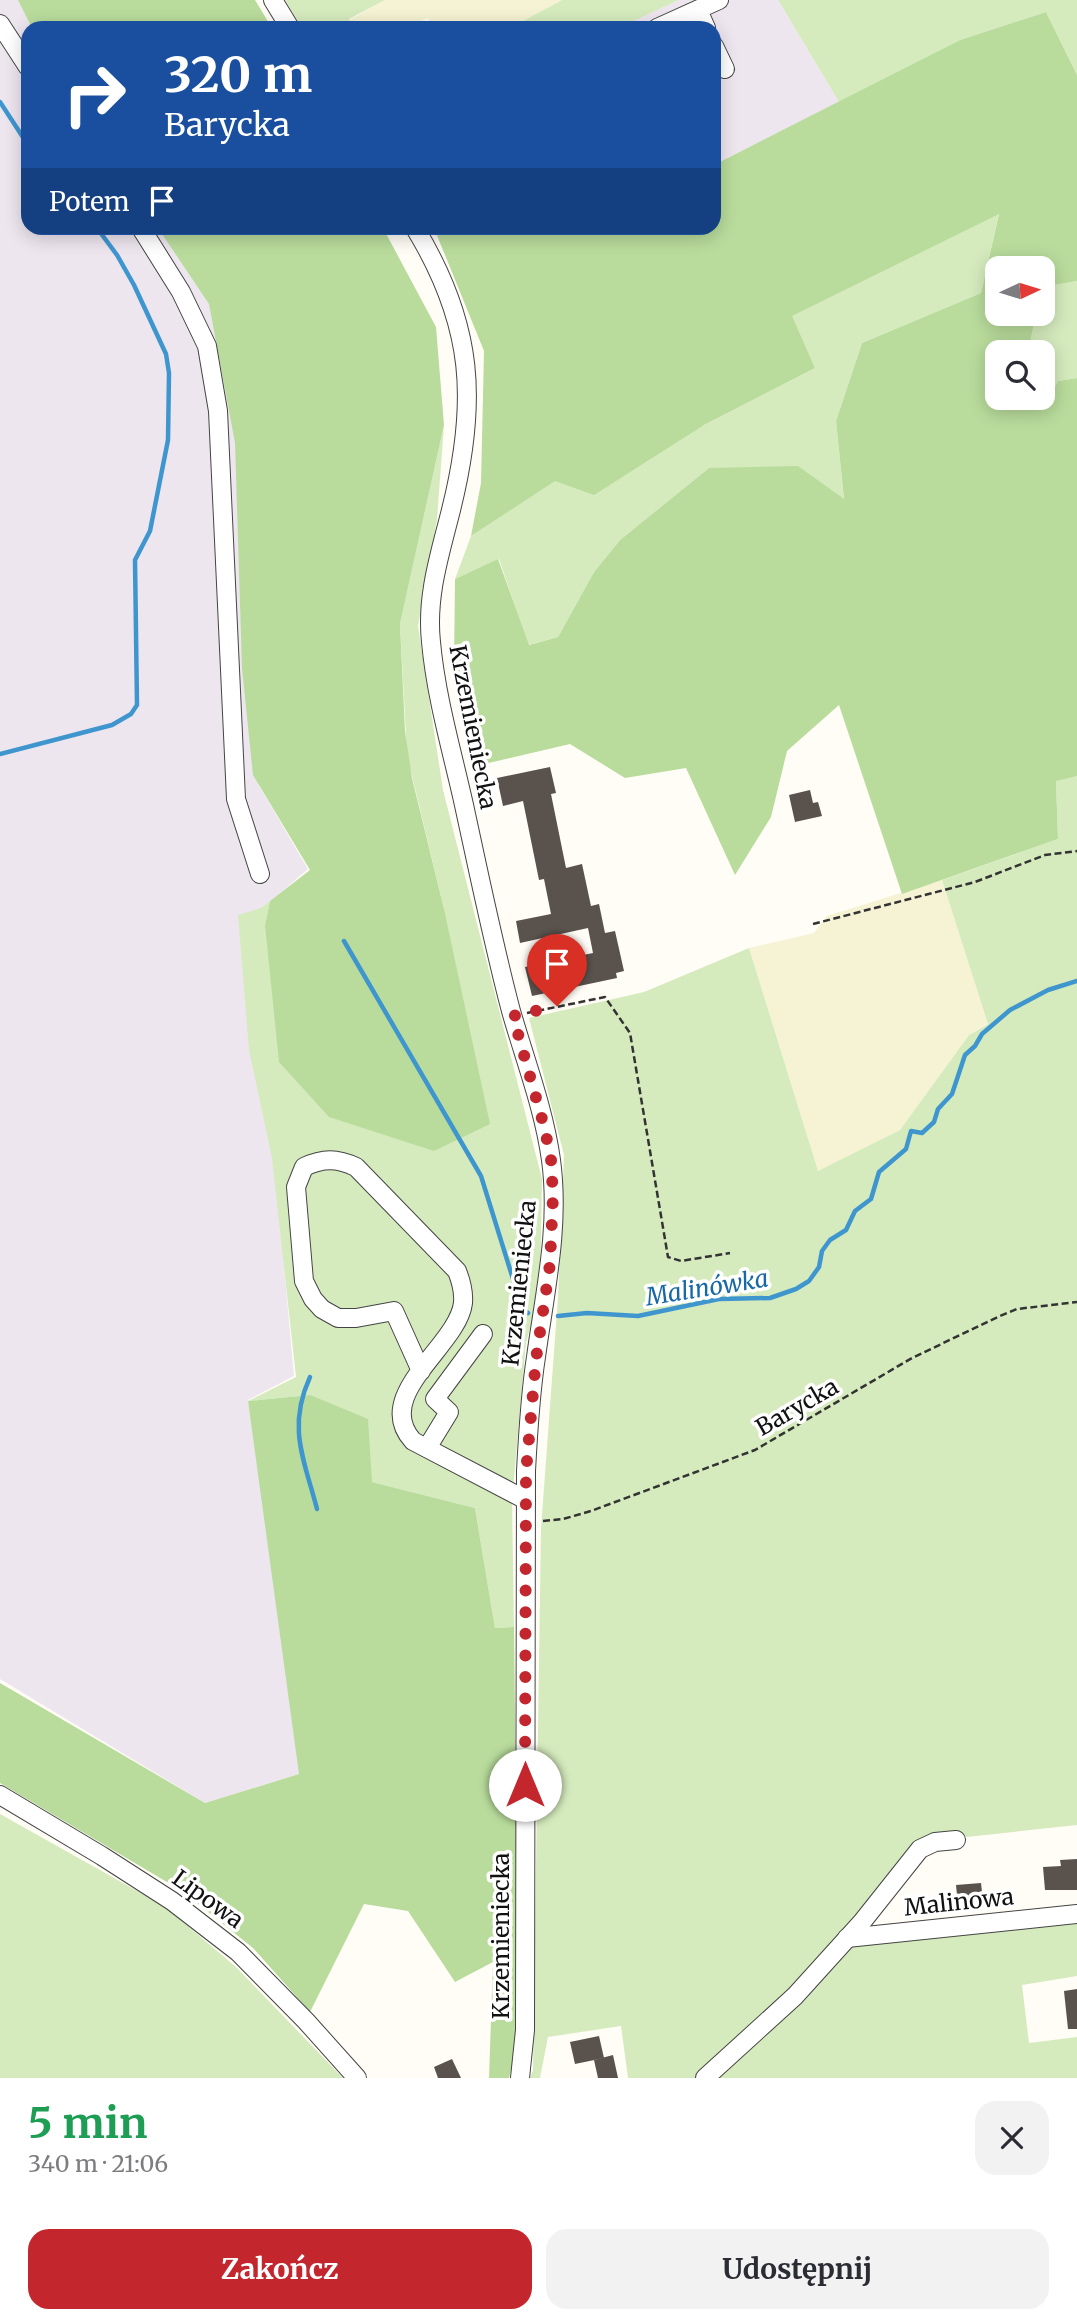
<!DOCTYPE html>
<html lang="pl">
<meta charset="utf-8">
<style>
:root{--surface:#fff;--page:#f2f2f3;--text:#2b2b33;--muted:#7c7c81;--accent:#c4262e}
body{margin:0;font-family:Merriweather,serif;background:var(--page);color:var(--text);height:100vh;display:flex;flex-direction:column;font-size:26px;white-space:nowrap}
*{box-sizing:border-box;margin:0}
p{font-size:23px;color:var(--muted)}
.icon{flex:none;width:38px;height:38px;fill:none;stroke:currentColor;stroke-width:2;stroke-linecap:round;stroke-linejoin:round}
.map{position:relative;height:2078px;overflow:hidden}
.panel{display:flex;flex-direction:column;background:var(--surface);flex:1}
.panel>*{flex:none}
.top-card{position:absolute;left:21px;top:21px;width:700px;height:214px;border-radius:21px;box-shadow:0 4px 18px #0003;background:#1a4fa0;color:#fff;overflow:hidden}
.needle{width:46px;rotate:86deg}
.tools{position:absolute;left:985px;top:256px;display:grid;gap:14px}
.tools a{display:grid;place-items:center;width:70px;height:70px;border-radius:14px;background:var(--surface);box-shadow:0 4px 18px #0003;font-size:35px}
.pin{position:absolute;display:grid;place-items:center;width:60px;height:60px;color:#fff;margin:-72px -30px;border-radius:50% 50% 50% 0;rotate:-45deg;box-shadow:0 0 7px #0007}
.pin .icon{rotate:45deg}
.me{position:absolute;width:77px;margin:-38px;rotate:0deg;stroke-linejoin:round;filter:drop-shadow(0 0 5px #0008)}
.turn{display:flex;align-items:center;gap:24px;height:147px;padding:0 28px;font-size:32px}
.turn .icon{width:91px;height:91px;stroke-width:2.5}
.turn b{display:block;font-size:49px;line-height:60px}
.then{display:flex;align-items:center;height:66px;padding:0 28px;background:#0003;gap:14px;font-size:26px}
.round{display:grid;place-items:center;flex:none;width:74px;height:74px;border-radius:21px;background:var(--page)}
.overview{display:flex;align-items:center;justify-content:space-between;height:119px;padding:0 28px}
h1{font-size:42px;font-weight:700;line-height:52px;color:#1e9e55}
.button{display:flex;gap:14px;margin-top:auto;padding:14px 28px}
.button a{flex:1;height:80px;border-radius:21px;background:var(--accent);color:#fff;font-size:28px;font-weight:700;line-height:80px;text-align:center}
.button a+a{background:var(--page);color:var(--text)}
.map>svg:first-child{display:block}
.industrial{fill:#eee6ef}
.farmland{fill:#f6f3d4}
.green{fill:#d5ebbd}
.forest{fill:#b9dc9c}
.lines{fill:none;stroke-linecap:round;stroke-linejoin:round}
.stream{stroke:#3f96cf;stroke-width:4.5}
.building{fill:#5a524d}
.minor-casing{stroke:#444;stroke-width:20}
.path{stroke:#333;stroke-width:2.5;stroke-dasharray:7 3.5;stroke-linecap:butt}
.minor{stroke:#fff;stroke-width:18}
.route{stroke:#c4262e;stroke-width:12;stroke-dasharray:0 21.6}
.labels{text-anchor:middle;stroke-width:7;stroke-linejoin:round;paint-order:stroke}
.street-label{font-size:23px;fill:#111;stroke:#fff}
.water-label{font-size:24px;font-style:italic;fill:#1768a6;stroke:#fff}
</style>
<div class="map">
<svg width="1077" height="2078" viewBox="0 0 1077 2078">
<rect width="100%" height="100%" fill="#fffdf5"/>
<g class="industrial">
<path d="M 0,0 L 19,0 L 33,28 L 28,28 L 28,228 L 159,228 L 209,302 L 236,444 L 243,669 L 258,784 L 308,869 L 263,908 L 274,1157 L 294,1376 L 248,1400 L 302,1773 L 205,1803 L 0,1679 Z"/>
<path d="M 679,0 L 778,0 L 839,102 L 714,165 L 714,28 L 618,27 Z"/>
</g>
<g class="farmland">
<path d="M 385,0 L 562,0 L 510,28 L 434,28 L 428,18 L 401,28 L 353,28 L 349,20 Z"/>
<path d="M 942,880 L 988,1023 L 969,1035 L 900,1130 L 818,1172 L 749,948 L 814,933 L 827,916 Z"/>
</g>
<g class="green">
<path d="M 285,0 L 385,0 L 349,19 L 353,28 L 302,28 Z"/>
<path d="M 562,0 L 679,0 L 618,28 L 510,28 Z"/>
<path d="M 778,0 L 1077,0 L 1077,75 L 1046,12 L 960,40 L 839,102 Z"/>
<path d="M 999,213 L 981,293 L 862,343 L 836,421 L 844,500 L 709,468 L 620,540 L 594,572 L 558,637 L 528,645 L 499,559 L 455,579 L 471,536 L 555,480 L 704,425 L 815,368 L 791,316 Z"/>
<path d="M 1077,281 L 1077,378 L 1058,381 L 1043,408 L 1041,397 L 1043,397 L 1043,352 L 1028,352 L 1027,349 L 1036,313 L 1043,313 L 1043,287 Z"/>
<path d="M 444,425 L 437,519 L 418,626 L 443,790 L 542,1179 L 540,1291 L 526,1343 L 512,1501 L 514,1627 L 495,1628 L 475,1508 L 372,1482 L 310,1395 L 248,1401 L 296,1377 L 272,1158 L 249,1050 L 238,915 L 261,908 L 270,901 L 265,925 L 444,909 L 407,755 L 400,624 Z"/>
<path d="M 1077,776 L 1077,1825 L 920,1842 L 837,1941 L 1077,1918 L 1077,1976 L 1022,1985 L 1029,2043 L 1077,2037 L 1077,2078 L 628,2078 L 621,2026 L 548,2037 L 540,2078 L 530,2078 L 533,2070 L 541,1528 L 558,1298 L 564,1155 L 529,1018 L 644,992 L 749,948 L 818,1171 L 900,1130 L 969,1035 L 988,1024 L 942,880 L 1058,839 L 1056,780 Z"/>
<path d="M 0,1814 L 164,1906 L 236,1967 L 343,2078 L 0,2078 Z"/>
</g>
<g class="forest">
<path d="M 18,0 L 255,0 L 272,28 L 32,28 Z"/>
<path d="M 1046,12 L 1077,75 L 1077,281 L 1043,287 L 1043,268 L 998,268 L 998,313 L 1036,313 L 1028,352 L 998,352 L 998,397 L 1040,397 L 1043,408 L 1058,381 L 1077,378 L 1077,776 L 1056,781 L 1058,839 L 902,894 L 839,705 L 787,751 L 771,817 L 735,875 L 686,768 L 625,778 L 570,744 L 476,766 L 454,665 L 455,579 L 498,559 L 529,645 L 558,637 L 594,572 L 620,540 L 709,468 L 798,466 L 844,499 L 836,421 L 862,343 L 981,293 L 999,214 L 792,316 L 815,368 L 704,425 L 594,495 L 555,481 L 471,536 L 481,483 L 484,351 L 434,228 L 714,228 L 714,165 L 960,40 Z"/>
<path d="M 158,228 L 383,228 L 436,327 L 444,425 L 400,624 L 405,731 L 412,778 L 444,909 L 490,1124 L 434,1151 L 329,1117 L 279,1062 L 265,925 L 270,901 L 310,870 L 253,775 L 242,669 L 235,443 L 209,304 Z"/>
<path d="M 310,1395 L 368,1419 L 372,1482 L 475,1508 L 495,1628 L 514,1627 L 518,1966 L 514,2058 L 509,2078 L 489,2078 L 493,1962 L 455,1982 L 408,1911 L 364,1904 L 310,2012 L 253,1948 L 182,1891 L 0,1783 L 0,1683 L 205,1803 L 299,1774 L 248,1401 Z"/>
</g>
<g class="lines">
<g class="stream">
<path d="M 0,102 L 28,145"/>
<path d="M 0,754 L 112,725 L 131,714 L 137,705 L 135,560 L 150,531 L 168,440 L 169,373 L 166,354 L 134,285 L 117,255 L 97,228"/>
<path d="M 344,941 L 481,1176 L 522,1308 L 528,1313"/>
<path d="M 558,1316 L 587,1313 L 638,1316 L 719,1299 L 770,1298 L 796,1289 L 809,1281 L 819,1267 L 822,1251 L 830,1240 L 846,1230 L 855,1211 L 871,1199 L 879,1172 L 906,1149 L 911,1131 L 922,1133 L 934,1122 L 938,1109 L 952,1094 L 965,1055 L 975,1046 L 982,1034 L 1010,1010 L 1048,990 L 1077,981"/>
<path d="M 310,1377 C 287,1427 304,1459 317,1509"/>
</g>
</g>
<g class="building">
<path d="M 550,767 L 556,793 L 551,794 L 566,868 L 582,864 L 591,906 L 599,904 L 605,933 L 615,931 L 624,971 L 616,973 L 617,978 L 532,996 L 525,967 L 593,953 L 588,928 L 520,943 L 516,921 L 551,914 L 544,879 L 539,880 L 523,801 L 503,806 L 497,778 Z"/>
<path d="M 810,790 L 813,803 L 818,802 L 822,816 L 795,822 L 789,795 Z"/>
<path d="M 1077,1859 L 1077,1890 L 1045,1890 L 1043,1867 L 1061,1866 L 1060,1860 Z"/>
<path d="M 981,1883 L 983,1901 L 958,1905 L 956,1885 Z"/>
<path d="M 1077,1989 L 1077,2029 L 1068,2029 L 1064,1991 Z"/>
<path d="M 599,2036 L 604,2058 L 575,2064 L 570,2042 Z"/>
<path d="M 613,2055 L 618,2078 L 598,2078 L 594,2060 Z"/>
<path d="M 452,2059 L 461,2078 L 438,2078 L 434,2067 Z"/>
</g>
<g class="lines">
<g class="minor-casing">
<g id="minor">
<path d="M 273,0 L 290,28"/>
<path d="M 698,10 L 706,28"/>
<path d="M 0,24 L 28,67"/>
<path d="M 657,28 L 719,0"/>
<path d="M 714,46 L 725,69"/>
<path d="M 141,228 L 181,292 L 207,346 L 218,411 L 236,799 L 260,874"/>
<path d="M 415,228 C 474,325 478,402 451,510 C 440,554 426,596 431,642 C 436,697 452,751 464,805 C 479,874 493,943 511,1011 C 525,1060 544,1109 551,1160 C 560,1226 545,1291 536,1357 C 530,1395 528,1433 526,1471 L 525,2030 L 520,2078"/>
<path d="M 421,1371 L 394,1311 L 356,1318 L 338,1318 L 322,1309 L 313,1299 L 304,1281 L 296,1187 L 304,1167 C 323,1158 337,1158 356,1167 L 457,1271 C 461,1281 464,1291 463,1303 C 458,1346 371,1395 413,1441 L 526,1500"/>
<path d="M 427,1448 L 449,1412 L 435,1399 L 483,1334"/>
<path d="M 0,1795 L 102,1856 L 172,1901 L 238,1952 L 306,2021 L 357,2078"/>
<path d="M 847,1938 L 1077,1914"/>
<path d="M 705,2078 L 795,1996 L 862,1922 L 920,1849 L 935,1842 L 956,1840"/>
</g>
</g>
<g class="path">
<path d="M 813,924 L 975,882 L 1045,855 L 1077,851"/>
<path d="M 527,1013 L 605,997 L 630,1033 L 668,1257 L 681,1261 L 730,1253"/>
<path d="M 543,1521 L 563,1519 L 591,1511 L 755,1450 L 912,1358 L 1000,1316 L 1017,1309 L 1077,1302"/>
</g>
<use href="#minor" class="minor"/>
</g>
<g class="lines">
<path class="route" d="M 525,1785 L 526,1472 L 536,1359 L 550,1264 L 553,1196 L 551,1159 L 544,1126 L 513,1016 L 557,1006"/>
</g>
<g class="labels">
<g class="street-label">
<text transform="translate(473 727) rotate(79)" y="8">Krzemieniecka</text>
<text transform="translate(519 1283) rotate(-84)" y="8">Krzemieniecka</text>
<text transform="translate(797 1407) rotate(-30)" y="8">Barycka</text>
<text transform="translate(208 1899) rotate(36)" y="8">Lipowa</text>
<text transform="translate(959 1902) rotate(-6)" y="8">Malinowa</text>
<text transform="translate(501 1936) rotate(-90)" y="8">Krzemieniecka</text>
</g>
<g class="water-label">
<text transform="translate(707 1288) rotate(-9)" y="8">Malinówka</text>
</g>
</g>
</svg>
<div class="tools">
<a><svg class="needle" viewBox="-14 -14 28 28"><path d="M0-13l5 13h-10z" fill="#e53935"/><path d="M0 13l5-13h-10z" fill="#7c7c81"/></svg></a>
<a><svg class="icon" aria-label="search" viewBox="0 0 24 24"><circle cx="10" cy="10" r="6"/><path d="M15 15l6 6"/></svg></a>
</div>
<div class="pin" style="left:557px;top:1006px;background:#d93025"><svg class="icon" aria-label="arrive" viewBox="0 0 24 24"><path d="M6 21V4h12l-3 4 3 4H6"/></svg></div>
<svg class="me" style="left:525px;top:1785px" viewBox="-20 -20 40 40"><circle r="19" fill="#fff"/><path d="M0-13L10 11 0 6-10 11z" fill="#c4262e"/></svg>
<div class="top-card">
<div class="turn"><svg class="icon" aria-label="right" viewBox="0 0 24 24"><path d="M7 20v-9h11M14 6l5 5-5 5"/></svg><div><b>320 m</b>Barycka</div></div>
<div class="then">Potem<svg class="icon" aria-label="arrive" viewBox="0 0 24 24"><path d="M6 21V4h12l-3 4 3 4H6"/></svg></div>
</div>
</div>
<section class="panel">
<div class="overview"><div><h1>5 min</h1><p>340 m · 21:06</p></div><a class="round"><svg class="icon" aria-label="close" viewBox="0 0 24 24"><path d="M6 6l12 12M18 6L6 18"/></svg></a></div>
<div class="button"><a>Zakończ</a><a>Udostępnij</a></div>
</section>
